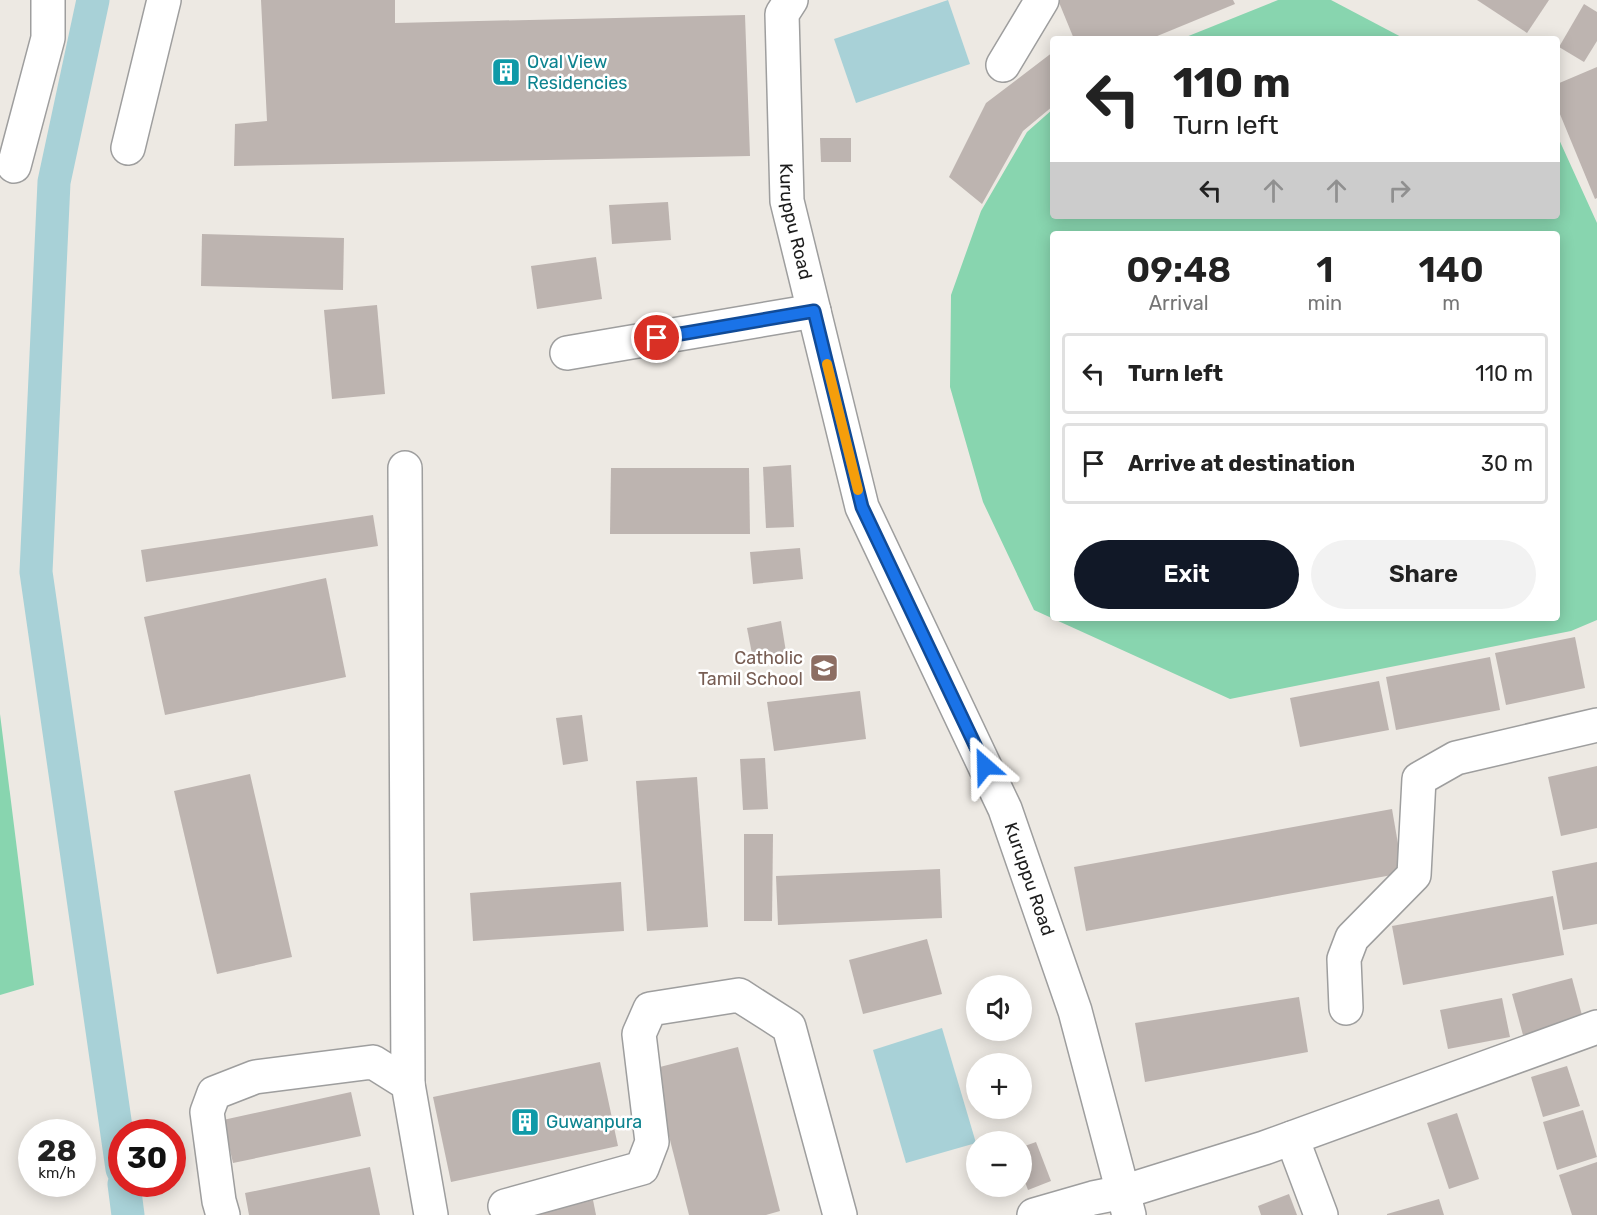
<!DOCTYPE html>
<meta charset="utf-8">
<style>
:root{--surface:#fff;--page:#f2f2f2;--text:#222;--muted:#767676;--line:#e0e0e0;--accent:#111827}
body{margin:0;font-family:Rubik,sans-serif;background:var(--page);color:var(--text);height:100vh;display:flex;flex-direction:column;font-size:22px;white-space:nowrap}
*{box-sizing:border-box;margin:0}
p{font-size:20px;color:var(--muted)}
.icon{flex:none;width:33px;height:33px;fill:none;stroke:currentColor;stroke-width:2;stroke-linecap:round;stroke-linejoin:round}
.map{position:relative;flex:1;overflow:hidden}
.details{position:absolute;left:1050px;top:231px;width:510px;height:390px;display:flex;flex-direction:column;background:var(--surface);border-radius:6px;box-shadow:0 3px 15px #0003}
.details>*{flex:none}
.top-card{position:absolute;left:1050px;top:36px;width:510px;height:183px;border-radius:6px;box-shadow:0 3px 15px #0003;background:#fff;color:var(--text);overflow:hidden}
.tools{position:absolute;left:966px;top:975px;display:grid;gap:12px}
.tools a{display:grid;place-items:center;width:66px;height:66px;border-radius:50%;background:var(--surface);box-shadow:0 3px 15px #0003;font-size:30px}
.speed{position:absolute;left:18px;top:1119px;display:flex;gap:12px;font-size:30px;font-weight:700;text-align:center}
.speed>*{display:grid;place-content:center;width:78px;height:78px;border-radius:50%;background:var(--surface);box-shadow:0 3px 15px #0003;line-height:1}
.speed small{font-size:15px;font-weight:400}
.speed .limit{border:9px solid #d22;background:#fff;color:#111}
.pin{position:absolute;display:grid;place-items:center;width:51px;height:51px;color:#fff;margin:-26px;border:3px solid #fff;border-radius:50%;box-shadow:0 2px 6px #0007}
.me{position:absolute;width:66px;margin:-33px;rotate:335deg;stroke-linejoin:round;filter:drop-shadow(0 0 4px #0008)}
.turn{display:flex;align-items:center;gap:21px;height:126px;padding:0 24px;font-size:27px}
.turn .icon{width:78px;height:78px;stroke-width:2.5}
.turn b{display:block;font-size:42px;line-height:51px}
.lanes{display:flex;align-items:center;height:57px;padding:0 24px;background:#0003;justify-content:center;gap:30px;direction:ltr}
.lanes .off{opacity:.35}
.eta{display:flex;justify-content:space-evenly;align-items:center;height:102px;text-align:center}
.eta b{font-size:36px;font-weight:600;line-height:42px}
.primary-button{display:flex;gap:12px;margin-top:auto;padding:12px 24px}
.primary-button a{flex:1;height:69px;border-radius:36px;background:var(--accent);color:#fff;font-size:24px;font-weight:600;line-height:69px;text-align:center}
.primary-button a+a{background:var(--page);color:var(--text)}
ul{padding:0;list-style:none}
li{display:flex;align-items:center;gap:18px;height:81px;margin:0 12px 9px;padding:0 12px;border:3px solid var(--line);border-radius:6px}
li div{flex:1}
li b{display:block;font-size:22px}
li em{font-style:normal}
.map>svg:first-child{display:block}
.pitch{fill:#88d5af;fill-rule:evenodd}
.water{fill:#a8d1d7}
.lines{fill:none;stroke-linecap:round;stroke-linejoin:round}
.canal{stroke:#a8d1d7;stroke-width:33}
.building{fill:#bdb4b0}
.minor-casing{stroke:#9e9e9e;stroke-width:36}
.minor{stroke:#fff;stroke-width:33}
.route-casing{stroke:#114b97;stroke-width:15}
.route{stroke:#1a73e8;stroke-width:10}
.slow{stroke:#f59e0b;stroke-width:10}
.labels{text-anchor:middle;stroke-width:5;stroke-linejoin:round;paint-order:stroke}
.culture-label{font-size:18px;fill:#0d838f;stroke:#fff;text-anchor:start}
.street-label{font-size:18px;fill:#1d1d1d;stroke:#fff}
.education-label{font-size:18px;fill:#785e54;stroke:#fff;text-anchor:end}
</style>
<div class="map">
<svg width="1597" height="1215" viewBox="0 0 1597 1215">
<rect width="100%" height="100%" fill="#ede9e3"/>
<g class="pitch">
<path d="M 1278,0 L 1331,0 L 1405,39 L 1181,39 Z"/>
<path d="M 1053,109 L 1053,216 L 1557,216 L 1557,135 L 1597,223 L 1597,620 L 1571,631 L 1230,699 L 1034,610 L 983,502 L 950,387 L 951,295 L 981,211 L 1027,132 ZM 1053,234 L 1557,234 L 1557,618 L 1053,618 Z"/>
<path d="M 0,714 L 34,985 L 0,995 Z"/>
</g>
<g class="water">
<path d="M 948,0 L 970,64 L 856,103 L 834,39 Z"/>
<path d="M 942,1028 L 976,1143 L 906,1163 L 873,1050 Z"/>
</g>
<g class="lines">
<g class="canal">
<path d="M 93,0 L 54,182 L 36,572 L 122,1169"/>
<path d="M 124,1184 L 128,1215"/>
</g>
</g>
<g class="building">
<path d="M 261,0 L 395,0 L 395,23 L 745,15 L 750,156 L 234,166 L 235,124 L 267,121 Z"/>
<path d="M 1058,0 L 1233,0 L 1235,4 L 1150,39 L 1074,39 Z"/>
<path d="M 1477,0 L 1549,0 L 1527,33 Z"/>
<path d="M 1584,4 L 1597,12 L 1597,41 L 1584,62 L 1559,47 Z"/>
<path d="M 1053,52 L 1053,106 L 1023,131 L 982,204 L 949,177 L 986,103 Z"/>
<path d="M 1597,67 L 1597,198 L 1595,199 L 1557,107 L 1557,84 Z"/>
<path d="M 820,138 L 851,138 L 851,162 L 821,162 Z"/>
<path d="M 668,202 L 671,240 L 612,244 L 609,205 Z"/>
<path d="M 202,234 L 344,238 L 343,290 L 201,286 Z"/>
<path d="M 596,257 L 602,299 L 537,309 L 531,266 Z"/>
<path d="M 377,305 L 385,394 L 332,399 L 324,310 Z"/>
<path d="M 791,465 L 794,527 L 766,528 L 763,467 Z"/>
<path d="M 611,468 L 749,468 L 750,534 L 610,534 Z"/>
<path d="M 373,515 L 378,546 L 146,582 L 141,550 Z"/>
<path d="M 800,548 L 803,579 L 753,584 L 750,552 Z"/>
<path d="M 326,578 L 346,677 L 165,715 L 144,617 Z"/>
<path d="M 781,621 L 786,652 L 753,659 L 747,628 Z"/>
<path d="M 1575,637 L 1585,688 L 1506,705 L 1495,653 Z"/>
<path d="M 1490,657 L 1500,710 L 1396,730 L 1386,677 Z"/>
<path d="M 1379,681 L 1389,730 L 1300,747 L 1290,698 Z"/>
<path d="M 860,691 L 866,739 L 774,751 L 767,702 Z"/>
<path d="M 582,715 L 588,761 L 563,765 L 556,718 Z"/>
<path d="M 765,758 L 768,809 L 743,810 L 740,759 Z"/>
<path d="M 1597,766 L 1597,828 L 1561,836 L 1548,777 Z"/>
<path d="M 250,774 L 292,957 L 217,974 L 174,791 Z"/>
<path d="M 697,777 L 708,927 L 647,931 L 636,781 Z"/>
<path d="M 1392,809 L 1403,873 L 1086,931 L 1074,867 Z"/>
<path d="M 744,834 L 773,834 L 772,921 L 744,921 Z"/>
<path d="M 1597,862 L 1597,924 L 1563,930 L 1552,871 Z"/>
<path d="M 940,869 L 942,918 L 778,925 L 776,876 Z"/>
<path d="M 621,882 L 624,931 L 473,941 L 470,893 Z"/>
<path d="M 1553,896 L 1564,955 L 1403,985 L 1392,926 Z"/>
<path d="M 927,939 L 942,994 L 863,1014 L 849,960 Z"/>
<path d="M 1572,978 L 1583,1019 L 1523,1035 L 1512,994 Z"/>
<path d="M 1299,997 L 1308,1052 L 1145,1082 L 1135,1023 Z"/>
<path d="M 1502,998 L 1510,1037 L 1448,1049 L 1440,1010 Z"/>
<path d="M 738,1047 L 780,1211 L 766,1215 L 689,1215 L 652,1069 Z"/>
<path d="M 600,1062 L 618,1146 L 451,1182 L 433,1097 Z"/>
<path d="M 1567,1066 L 1580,1106 L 1543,1117 L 1531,1077 Z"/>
<path d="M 351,1092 L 361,1136 L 233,1163 L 223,1120 Z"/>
<path d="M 1583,1110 L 1597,1157 L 1557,1170 L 1543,1122 Z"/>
<path d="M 1457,1113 L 1479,1179 L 1449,1189 L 1427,1123 Z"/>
<path d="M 1036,1142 L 1051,1181 L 1028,1190 L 1022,1174 L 1022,1147 Z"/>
<path d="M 1597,1162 L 1597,1215 L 1572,1215 L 1559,1175 Z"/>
<path d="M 370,1167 L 380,1215 L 249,1215 L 245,1193 Z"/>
<path d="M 1289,1194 L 1297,1215 L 1261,1215 L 1258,1206 Z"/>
<path d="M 1439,1199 L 1444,1215 L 1387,1215 L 1387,1214 Z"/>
<path d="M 593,1200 L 596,1215 L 528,1215 L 528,1214 Z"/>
</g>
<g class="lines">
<g class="minor-casing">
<g id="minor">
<path id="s1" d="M 791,0 L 782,14 L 787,201 L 862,507 L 1005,809 L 1075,1011 L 1129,1215"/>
<path d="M 1003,65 L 1042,0"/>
<path d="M 128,148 L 164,0"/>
<path d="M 14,166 L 48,38 L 48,0"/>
<path d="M 567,353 L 814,311"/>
<path d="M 405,468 L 408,1084"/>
<path d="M 1346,1008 L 1344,959 L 1352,938 L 1414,875 L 1419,779 L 1456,758 L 1597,725"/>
<path d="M 1292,1138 L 1321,1215"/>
<path d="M 505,1206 L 642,1168 L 652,1142 L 639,1034 L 650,1009 L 739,995 L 789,1027 L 840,1215"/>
<path d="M 223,1215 L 219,1201 L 207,1112 L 214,1093 L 255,1077 L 373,1062 L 408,1084 L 431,1215"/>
<path d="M 1034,1215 L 1093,1198 L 1123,1192 L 1264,1148 L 1597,1027"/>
</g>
</g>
<use href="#minor" class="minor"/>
</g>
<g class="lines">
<g class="route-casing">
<path id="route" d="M 657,338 L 814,311 L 862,507 L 985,766"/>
</g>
<use href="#route" class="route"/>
<path class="slow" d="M 827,364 L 858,490"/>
</g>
<defs>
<g id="building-square" transform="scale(1.5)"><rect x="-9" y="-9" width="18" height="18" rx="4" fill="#0f9aa8" stroke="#fff"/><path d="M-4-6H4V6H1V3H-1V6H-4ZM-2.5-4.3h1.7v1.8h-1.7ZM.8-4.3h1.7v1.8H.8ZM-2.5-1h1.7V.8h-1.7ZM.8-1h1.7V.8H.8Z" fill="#fff"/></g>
<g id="school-square" transform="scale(1.5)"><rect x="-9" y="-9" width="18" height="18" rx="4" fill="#8d6e63" stroke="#fff"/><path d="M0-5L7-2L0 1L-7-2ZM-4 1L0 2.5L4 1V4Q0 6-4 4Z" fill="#fff"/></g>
</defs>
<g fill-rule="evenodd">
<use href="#building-square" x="506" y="72"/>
<use href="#school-square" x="824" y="668"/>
<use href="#building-square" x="525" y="1122"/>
</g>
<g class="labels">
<g class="culture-label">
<text x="527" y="68">Oval View<tspan x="527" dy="21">Residencies</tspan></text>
<text x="546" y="1128">Guwanpura</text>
</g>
<g class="street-label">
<text dy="6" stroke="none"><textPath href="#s1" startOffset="225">Kuruppu Road</textPath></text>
<text dy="6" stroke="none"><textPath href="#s1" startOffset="927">Kuruppu Road</textPath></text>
</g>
<g class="education-label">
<text x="803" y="664">Catholic<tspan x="803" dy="21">Tamil School</tspan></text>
</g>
</g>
</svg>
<div class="tools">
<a><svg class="icon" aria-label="sound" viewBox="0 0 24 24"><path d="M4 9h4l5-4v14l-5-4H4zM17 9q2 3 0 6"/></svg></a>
<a>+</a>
<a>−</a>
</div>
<div class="speed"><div>28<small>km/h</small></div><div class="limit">30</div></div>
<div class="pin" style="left:657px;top:338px;background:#d93025"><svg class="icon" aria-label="arrive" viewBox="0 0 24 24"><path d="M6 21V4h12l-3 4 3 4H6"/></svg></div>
<svg class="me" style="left:985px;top:766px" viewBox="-20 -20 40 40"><path d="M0-17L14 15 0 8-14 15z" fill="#1a73e8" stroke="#fff" stroke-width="4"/></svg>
<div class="top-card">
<div class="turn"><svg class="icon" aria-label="left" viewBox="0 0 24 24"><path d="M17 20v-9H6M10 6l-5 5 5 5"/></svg><div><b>110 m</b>Turn left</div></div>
<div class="lanes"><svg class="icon" aria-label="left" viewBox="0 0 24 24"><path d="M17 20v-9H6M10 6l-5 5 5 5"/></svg><svg class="icon off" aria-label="ahead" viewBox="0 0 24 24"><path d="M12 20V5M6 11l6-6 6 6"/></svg><svg class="icon off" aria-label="ahead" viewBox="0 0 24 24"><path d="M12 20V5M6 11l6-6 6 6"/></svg><svg class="icon off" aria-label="right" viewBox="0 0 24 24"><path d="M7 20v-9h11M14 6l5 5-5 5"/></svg></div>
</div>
<section class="details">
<div class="eta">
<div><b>09:48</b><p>Arrival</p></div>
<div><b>1</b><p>min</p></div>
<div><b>140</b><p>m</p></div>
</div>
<ul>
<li><svg class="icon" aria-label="left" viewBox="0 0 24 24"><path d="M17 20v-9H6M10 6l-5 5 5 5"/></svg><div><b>Turn left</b></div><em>110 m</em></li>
<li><svg class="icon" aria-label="arrive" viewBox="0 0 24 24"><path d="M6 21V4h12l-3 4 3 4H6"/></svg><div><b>Arrive at destination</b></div><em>30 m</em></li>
</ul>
<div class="primary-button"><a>Exit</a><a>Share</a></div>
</section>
</div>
